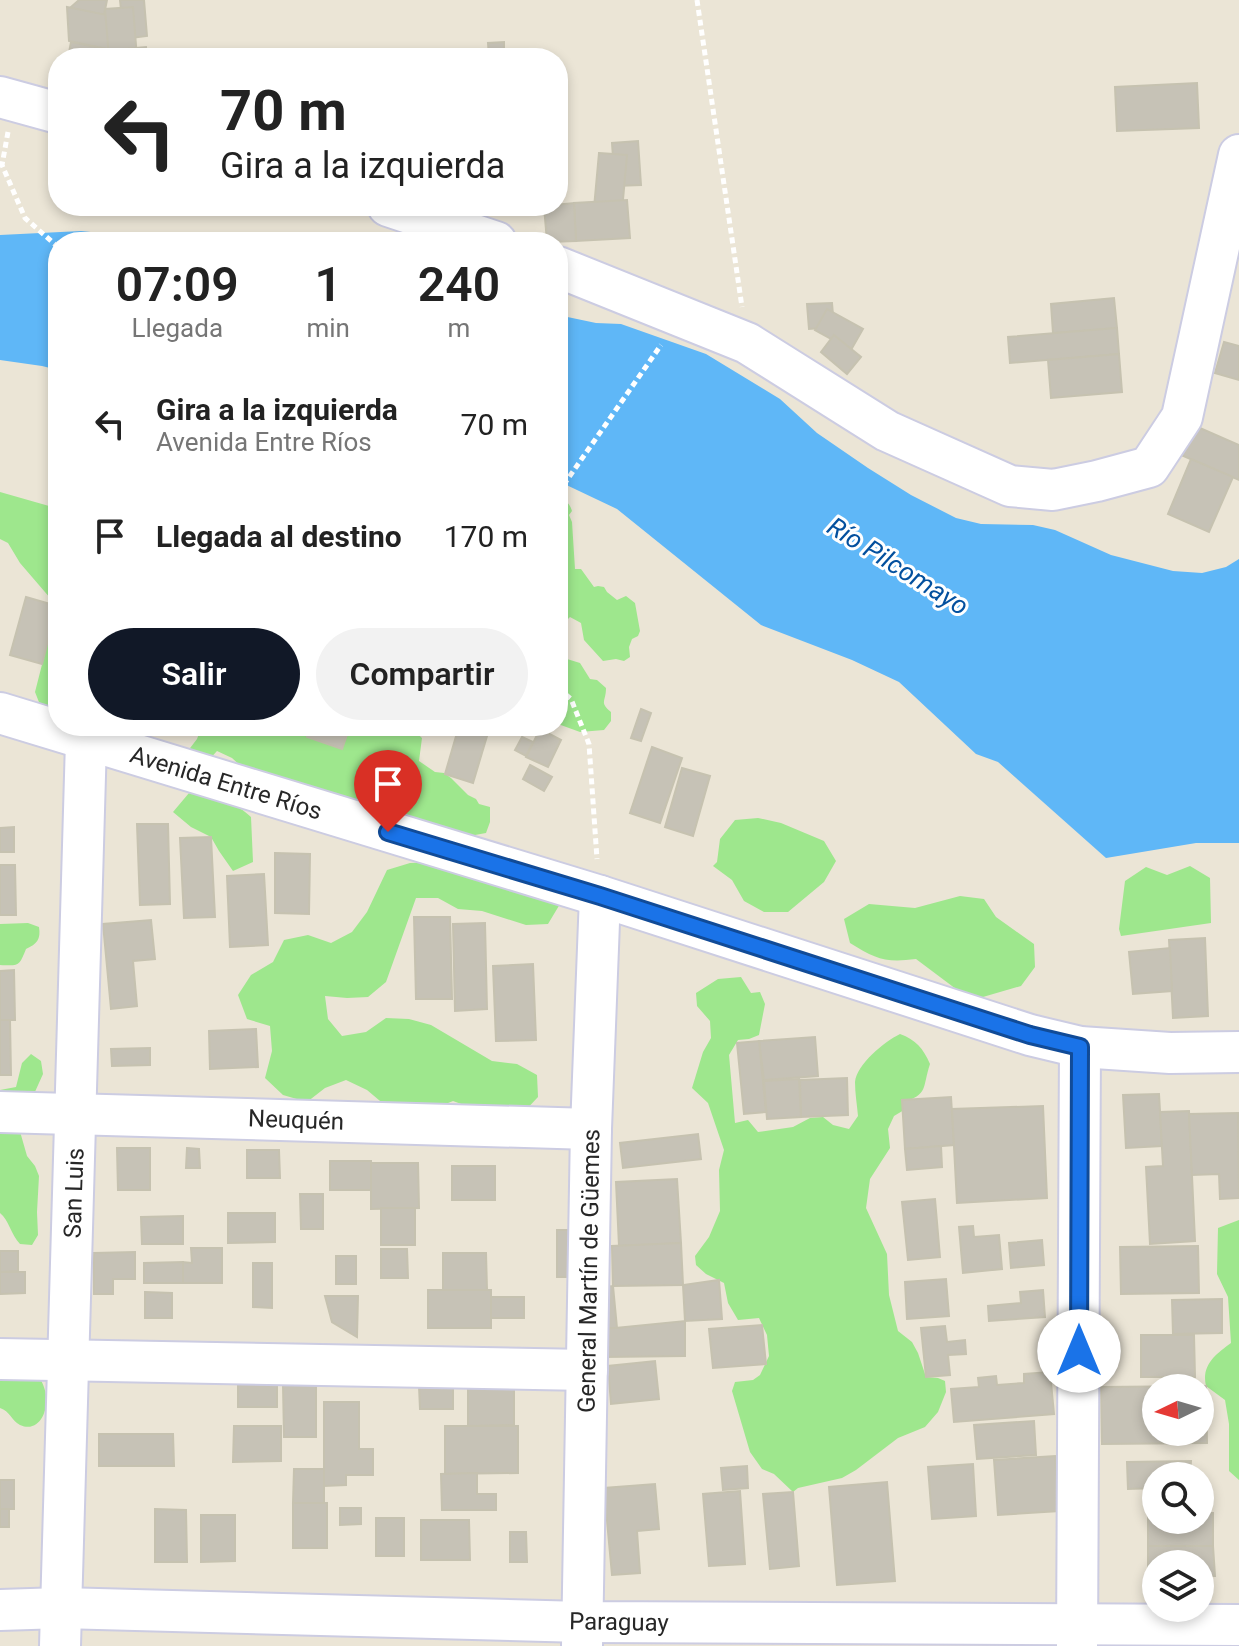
<!DOCTYPE html>
<html lang="es">
<meta charset="utf-8">
<style>
:root{--surface:#fff;--page:#f2f2f2;--text:#222;--muted:#767676;--accent:#111827}
body{margin:0;font-family:Roboto,sans-serif;background:var(--page);color:var(--text);height:100vh;display:flex;flex-direction:column;font-size:30px;white-space:nowrap}
*{box-sizing:border-box;margin:0}
p{font-size:26px;color:var(--muted)}
.icon{flex:none;width:44px;height:44px;fill:none;stroke:currentColor;stroke-width:2;stroke-linecap:round;stroke-linejoin:round}
.map{position:relative;flex:1;overflow:hidden}
.drawer{position:absolute;left:48px;top:232px;width:520px;height:504px;display:flex;flex-direction:column;background:var(--surface);border-radius:32px;box-shadow:0 4px 12px #0003}
.drawer>*{flex:none}
.banner{position:absolute;left:48px;top:48px;width:520px;height:168px;border-radius:32px;box-shadow:0 4px 12px #0003;background:#fff;color:var(--text);overflow:hidden}
.needle{width:52px;rotate:265deg}
.tools{position:absolute;left:1142px;top:1374px;display:grid;gap:16px}
.tools a{display:grid;place-items:center;width:72px;height:72px;border-radius:50%;background:var(--surface);box-shadow:0 4px 12px #0003;font-size:40px}
.pin{position:absolute;display:grid;place-items:center;width:68px;height:68px;color:#fff;margin:-82px -34px;border-radius:50% 50% 50% 0;rotate:-45deg;box-shadow:0 0 8px #0007}
.pin .icon{rotate:45deg}
.me{position:absolute;width:88px;margin:-44px;rotate:0deg;stroke-linejoin:round;filter:drop-shadow(0 0 6px #0008)}
.turn{display:flex;align-items:center;gap:28px;height:168px;padding:0 40px;font-size:36px}
.turn .icon{width:104px;height:104px;stroke-width:2.5}
.turn b{display:block;font-size:56px;line-height:68px}
.eta{display:flex;justify-content:space-evenly;align-items:center;height:136px;text-align:center}
.eta b{font-size:48px;font-weight:600;line-height:56px}
.button{display:flex;gap:16px;margin-top:auto;padding:16px 40px}
.button a{flex:1;height:92px;border-radius:48px;background:var(--accent);color:#fff;font-size:32px;font-weight:600;line-height:92px;text-align:center}
.button a+a{background:var(--page);color:var(--text)}
ul{padding:0;list-style:none}
li{display:flex;align-items:center;gap:24px;height:112px;padding:0 40px}
li div{flex:1}
li b{display:block;font-size:30px}
li em{font-style:normal}
.map>svg:first-child{display:block}
.green{fill:#9ee78d}
.water{fill:#5fb7f7}
.building{fill:#c6c2b6;stroke:#c6c2b0;stroke-width:2;fill-rule:evenodd}
.lines{fill:none;stroke-linecap:round;stroke-linejoin:round}
.minor-casing{stroke:#cccce2;stroke-width:44}
.path{stroke:#fff;stroke-width:5;stroke-dasharray:6 4;stroke-linecap:butt}
.minor{stroke:#fff;stroke-width:40}
.route-casing{stroke:#114b97;stroke-width:20}
.route{stroke:#1a73e8;stroke-width:14}
.labels{text-anchor:middle;stroke-width:6;stroke-linejoin:round;paint-order:stroke}
.street-label{font-size:24px;fill:#272727;stroke:#fff}
.water-label{font-size:26px;font-style:italic;fill:#03509e;stroke:#fff}
</style>
<div class="map">
<svg width="1239" height="1646" viewBox="0 0 1239 1646">
<rect width="100%" height="100%" fill="#ebe5d6"/>
<g class="green">
<path d="M 0,492 L 49,506 L 58,505 L 58,721 L 44,715 L 35,692 L 57,606 L 20,563 L 8,543 L 0,539 Z"/>
<path d="M 560,499 C 567,501 570,504 572,511 L 569,515 L 572,522 L 575,569 L 581,569 L 594,587 L 598,586 L 604,587 L 607,592 L 617,600 L 626,596 L 635,603 L 640,631 L 638,636 L 632,639 L 629,647 L 630,657 L 624,661 L 616,659 L 603,661 L 584,640 L 581,623 L 570,617 L 566,621 L 558,621 L 558,501 Z"/>
<path d="M 567,659 L 580,663 L 590,679 L 597,680 L 606,688 C 606,702 599,702 611,712 L 611,721 L 604,730 L 580,732 L 558,724 L 558,661 Z"/>
<path d="M 198,726 L 402,726 L 412,729 L 422,738 L 419,761 L 435,772 L 444,773 L 451,778 L 468,795 L 476,799 L 479,804 L 490,807 L 490,822 L 486,833 L 475,835 L 470,839 L 364,803 L 320,791 L 307,784 L 296,789 L 245,770 L 232,758 L 217,751 L 206,763 L 184,756 L 197,739 L 201,728 Z"/>
<path d="M 189,793 C 218,795 229,798 251,817 L 253,862 L 233,871 L 219,851 L 211,837 L 191,827 L 173,812 Z"/>
<path d="M 758,818 L 781,823 L 824,841 L 836,861 L 824,882 L 788,912 L 764,912 L 744,901 L 732,880 L 713,866 L 717,862 L 720,839 L 735,820 Z"/>
<path d="M 456,861 L 560,904 L 548,924 L 526,925 L 482,911 L 458,909 L 438,898 L 416,898 L 386,982 L 368,997 L 347,998 L 325,996 L 328,1019 L 342,1036 L 366,1032 L 386,1018 L 409,1019 L 431,1025 L 492,1061 L 517,1064 L 537,1075 L 538,1097 L 522,1114 L 475,1109 L 453,1101 L 431,1110 L 386,1106 L 367,1090 L 346,1080 L 325,1088 L 307,1102 L 283,1095 L 265,1078 L 272,1051 L 270,1026 L 247,1019 L 238,995 L 251,975 L 273,962 L 284,940 L 308,935 L 331,943 L 352,932 L 367,912 L 387,870 L 410,863 Z"/>
<path d="M 1190,866 L 1210,878 L 1211,923 L 1121,936 L 1119,929 L 1125,881 L 1146,867 L 1167,875 Z"/>
<path d="M 960,896 L 984,899 L 996,917 L 1034,944 L 1035,967 L 1021,986 L 976,999 L 956,989 L 916,959 C 885,963 876,959 850,943 L 844,919 L 869,904 L 915,908 Z"/>
<path d="M 28,923 L 39,927 C 41,939 37,944 26,949 C 19,966 20,966 0,965 L 0,924 Z"/>
<path d="M 741,977 L 751,993 L 760,992 L 765,1004 L 759,1035 L 749,1039 L 738,1040 L 729,1055 L 735,1123 L 748,1120 L 758,1132 L 793,1127 L 810,1118 L 823,1117 L 833,1125 L 849,1129 L 858,1116 C 857,1105 855,1093 855,1082 C 857,1064 884,1042 900,1034 C 916,1040 923,1048 930,1064 C 922,1088 929,1094 902,1103 L 904,1110 L 894,1116 L 888,1129 L 890,1148 L 870,1179 L 866,1208 L 887,1254 L 889,1295 L 898,1331 L 912,1342 L 918,1353 L 926,1377 L 938,1378 L 945,1381 L 946,1392 L 938,1412 L 925,1427 L 898,1438 L 856,1470 L 842,1478 L 798,1488 L 793,1492 L 774,1474 L 762,1469 L 750,1452 L 732,1391 L 735,1382 L 753,1380 L 760,1375 L 769,1356 L 767,1335 L 759,1318 L 738,1320 L 728,1303 L 724,1283 L 706,1274 L 696,1265 L 695,1256 L 709,1237 L 720,1211 L 719,1170 L 724,1150 L 708,1103 L 692,1088 L 703,1052 L 711,1038 L 710,1021 L 697,1006 L 696,993 L 718,979 Z"/>
<path d="M 31,1054 L 41,1061 L 43,1074 L 34,1094 L 0,1103 L 0,1090 L 16,1087 L 22,1063 Z"/>
<path d="M 0,1121 L 19,1128 L 27,1156 L 35,1166 L 39,1176 L 37,1212 L 38,1235 L 32,1245 L 20,1244 C 11,1235 9,1220 0,1213 Z"/>
<path d="M 1239,1220 L 1239,1480 L 1229,1471 L 1229,1424 L 1225,1400 L 1206,1386 C 1201,1365 1216,1354 1231,1343 L 1228,1297 L 1217,1274 L 1218,1228 Z"/>
<path d="M 0,1366 L 40,1378 C 43,1384 46,1391 46,1397 C 48,1413 38,1433 20,1425 C 11,1420 10,1411 0,1408 Z"/>
</g>
<g class="water">
<path d="M 81,231 L 129,236 L 143,242 L 58,242 L 58,370 L 42,366 L 0,360 L 0,235 Z"/>
<path d="M 558,315 L 596,323 L 621,324 L 706,354 L 780,399 L 817,433 L 868,468 L 911,495 L 956,518 L 981,524 L 1033,525 L 1055,530 L 1111,555 L 1173,571 L 1202,573 L 1226,567 L 1239,559 L 1239,843 L 1196,843 L 1106,858 L 998,762 L 976,754 L 899,682 L 852,660 L 761,625 L 617,509 L 558,481 Z"/>
</g>
<g class="building">
<path d="M 79,0 L 107,0 L 104,15 L 70,8 Z"/>
<path d="M 120,0 L 144,0 L 147,36 L 124,39 Z"/>
<path d="M 67,7 L 107,15 L 111,50 L 69,41 Z"/>
<path d="M 133,7 L 137,58 L 109,58 L 105,9 Z"/>
<path d="M 71,42 L 111,50 L 109,58 L 68,58 Z"/>
<path d="M 504,42 L 504,53 L 524,52 L 524,58 L 489,58 L 488,43 Z"/>
<path d="M 146,47 L 147,58 L 125,58 L 124,49 Z"/>
<path d="M 1197,83 L 1199,128 L 1117,131 L 1115,87 Z"/>
<path d="M 638,141 L 641,185 L 615,186 L 612,143 Z"/>
<path d="M 599,153 L 627,155 L 622,211 L 594,208 Z"/>
<path d="M 627,200 L 630,238 L 576,241 L 574,203 Z"/>
<path d="M 574,203 L 576,241 L 547,242 L 544,206 Z"/>
<path d="M 1114,298 L 1117,328 L 1053,333 L 1051,304 Z"/>
<path d="M 832,303 L 834,327 L 809,329 L 807,304 Z"/>
<path d="M 827,309 L 863,329 L 851,350 L 815,330 Z"/>
<path d="M 1117,328 L 1119,354 L 1010,363 L 1008,337 Z"/>
<path d="M 834,335 L 861,357 L 847,374 L 821,352 Z"/>
<path d="M 1224,342 L 1239,346 L 1239,380 L 1215,373 Z"/>
<path d="M 1119,354 L 1122,392 L 1051,398 L 1048,360 Z"/>
<path d="M 1193,425 L 1239,445 L 1239,480 L 1181,455 Z"/>
<path d="M 1191,459 L 1233,477 L 1209,532 L 1168,514 Z"/>
<path d="M 26,597 L 57,606 L 42,664 L 10,655 Z"/>
<path d="M 641,709 L 651,713 L 641,741 L 631,738 Z"/>
<path d="M 311,726 L 350,726 L 342,749 L 307,737 Z"/>
<path d="M 459,726 L 490,726 L 473,783 L 445,774 Z"/>
<path d="M 540,729 L 561,740 L 548,767 L 526,757 Z"/>
<path d="M 522,737 L 533,742 L 526,756 L 515,750 Z"/>
<path d="M 652,747 L 682,758 L 660,823 L 630,813 Z"/>
<path d="M 530,765 L 552,777 L 544,791 L 523,779 Z"/>
<path d="M 682,768 L 710,776 L 693,836 L 665,827 Z"/>
<path d="M 137,824 L 168,824 L 170,904 L 140,905 Z"/>
<path d="M 14,827 L 14,852 L 0,852 L 0,828 Z"/>
<path d="M 211,837 L 215,917 L 184,918 L 180,838 Z"/>
<path d="M 275,853 L 310,854 L 309,914 L 275,913 Z"/>
<path d="M 0,865 L 15,865 L 16,915 L 0,915 Z"/>
<path d="M 264,874 L 268,945 L 230,947 L 227,876 Z"/>
<path d="M 414,917 L 450,917 L 452,999 L 416,999 Z"/>
<path d="M 151,920 L 155,959 L 133,961 L 137,1006 L 111,1009 L 103,924 Z"/>
<path d="M 485,923 L 487,1009 L 455,1011 L 453,924 Z"/>
<path d="M 1205,938 L 1208,1016 L 1173,1018 L 1169,940 Z"/>
<path d="M 1170,948 L 1172,991 L 1133,994 L 1129,952 Z"/>
<path d="M 533,964 L 536,1040 L 496,1041 L 493,966 Z"/>
<path d="M 14,970 L 15,1020 L 0,1020 L 0,971 Z"/>
<path d="M 0,1020 L 10,1020 L 11,1075 L 0,1075 Z"/>
<path d="M 256,1029 L 258,1067 L 210,1069 L 209,1031 Z"/>
<path d="M 815,1037 L 818,1076 L 764,1080 L 759,1041 Z"/>
<path d="M 759,1041 L 766,1112 L 744,1114 L 737,1043 Z"/>
<path d="M 150,1048 L 150,1065 L 112,1066 L 111,1049 Z"/>
<path d="M 847,1078 L 848,1115 L 801,1117 L 800,1080 Z"/>
<path d="M 799,1079 L 801,1117 L 767,1119 L 764,1081 Z"/>
<path d="M 1159,1094 L 1162,1146 L 1126,1148 L 1123,1095 Z"/>
<path d="M 951,1097 L 954,1145 L 905,1149 L 902,1100 Z"/>
<path d="M 1043,1106 L 1047,1198 L 957,1203 L 952,1109 Z"/>
<path d="M 1189,1111 L 1195,1241 L 1150,1244 L 1146,1167 L 1163,1166 L 1160,1112 Z"/>
<path d="M 1238,1113 L 1239,1198 L 1220,1199 L 1219,1174 L 1192,1175 L 1189,1114 Z"/>
<path d="M 698,1134 L 701,1159 L 623,1168 L 620,1143 Z"/>
<path d="M 941,1146 L 942,1167 L 907,1170 L 905,1149 Z"/>
<path d="M 117,1148 L 150,1148 L 150,1190 L 118,1190 Z"/>
<path d="M 187,1148 L 199,1149 L 200,1168 L 186,1168 Z"/>
<path d="M 247,1150 L 279,1150 L 280,1178 L 247,1178 Z"/>
<rect x="330" y="1161" width="41" height="29"/>
<path d="M 371,1163 L 418,1163 L 419,1208 L 371,1209 Z"/>
<rect x="452" y="1166" width="43" height="34"/>
<path d="M 677,1179 L 681,1243 L 619,1246 L 616,1182 Z"/>
<path d="M 300,1194 L 323,1194 L 323,1229 L 301,1229 Z"/>
<path d="M 935,1199 L 940,1257 L 908,1260 L 902,1202 Z"/>
<rect x="381" y="1208" width="34" height="37"/>
<path d="M 228,1213 L 275,1213 L 275,1242 L 228,1243 Z"/>
<path d="M 183,1216 L 183,1244 L 142,1244 L 141,1217 Z"/>
<path d="M 973,1226 L 974,1237 L 999,1235 L 1002,1269 L 963,1273 L 959,1227 Z"/>
<rect x="557" y="1230" width="17" height="47"/>
<path d="M 1042,1240 L 1044,1265 L 1011,1268 L 1009,1243 Z"/>
<path d="M 681,1243 L 683,1285 L 613,1286 L 612,1246 Z"/>
<path d="M 1198,1246 L 1199,1293 L 1121,1294 L 1120,1247 Z"/>
<path d="M 191,1248 L 222,1248 L 222,1283 L 183,1283 L 183,1262 L 192,1263 Z"/>
<path d="M 381,1249 L 407,1249 L 408,1278 L 381,1278 Z"/>
<path d="M 0,1251 L 18,1251 L 18,1271 L 0,1272 Z"/>
<path d="M 135,1252 L 135,1279 L 113,1279 L 113,1294 L 94,1294 L 94,1253 Z"/>
<path d="M 443,1253 L 486,1253 L 487,1290 L 443,1290 Z"/>
<rect x="336" y="1256" width="20" height="28"/>
<path d="M 183,1262 L 183,1283 L 144,1283 L 144,1263 Z"/>
<path d="M 253,1263 L 272,1263 L 272,1308 L 253,1307 Z"/>
<path d="M 0,1272 L 25,1272 L 25,1293 L 0,1294 Z"/>
<path d="M 946,1279 L 949,1316 L 907,1319 L 905,1282 Z"/>
<path d="M 719,1280 L 722,1319 L 685,1321 L 683,1285 Z"/>
<path d="M 613,1286 L 617,1328 L 599,1329 L 595,1288 Z"/>
<rect x="428" y="1290" width="63" height="38"/>
<path d="M 1043,1290 L 1045,1317 L 989,1321 L 988,1306 L 1021,1303 L 1020,1292 Z"/>
<path d="M 145,1292 L 172,1293 L 172,1318 L 145,1318 Z"/>
<path d="M 325,1296 L 358,1296 L 357,1337 L 332,1322 Z"/>
<rect x="491" y="1297" width="33" height="21"/>
<path d="M 1222,1299 L 1222,1333 L 1173,1334 L 1172,1300 Z"/>
<path d="M 685,1321 L 685,1356 L 604,1357 L 606,1329 Z"/>
<path d="M 762,1325 L 766,1364 L 713,1368 L 709,1329 Z"/>
<path d="M 945,1326 L 947,1342 L 965,1340 L 966,1354 L 948,1355 L 950,1375 L 926,1377 L 921,1328 Z"/>
<path d="M 1141,1335 L 1194,1335 L 1195,1377 L 1141,1377 Z"/>
<path d="M 655,1361 L 659,1399 L 611,1404 L 608,1366 Z"/>
<path d="M 277,1368 L 277,1407 L 238,1407 L 238,1369 Z"/>
<path d="M 1050,1372 L 1054,1414 L 954,1422 L 951,1389 L 979,1387 L 978,1378 L 996,1376 L 997,1385 L 1024,1383 L 1024,1374 Z"/>
<path d="M 468,1375 L 514,1375 L 514,1425 L 468,1426 Z"/>
<path d="M 316,1384 L 316,1437 L 284,1437 L 283,1385 Z"/>
<path d="M 419,1386 L 453,1386 L 453,1409 L 420,1409 Z"/>
<path d="M 1206,1386 L 1207,1443 L 1102,1444 L 1101,1387 ZM 1156,1388 L 1200,1388 L 1200,1432 L 1156,1432 Z"/>
<path d="M 324,1402 L 359,1402 L 359,1449 L 373,1449 L 373,1475 L 346,1475 L 346,1485 L 324,1486 Z"/>
<path d="M 1034,1421 L 1036,1455 L 977,1459 L 974,1425 Z"/>
<path d="M 234,1426 L 281,1426 L 281,1461 L 233,1462 Z"/>
<path d="M 445,1426 L 518,1426 L 518,1473 L 445,1474 Z"/>
<path d="M 99,1434 L 173,1434 L 174,1466 L 99,1466 Z"/>
<path d="M 1055,1456 L 1059,1511 L 998,1515 L 994,1460 Z"/>
<path d="M 1191,1461 L 1190,1476 L 1156,1476 L 1156,1488 L 1128,1489 L 1127,1462 Z"/>
<path d="M 973,1464 L 976,1516 L 932,1519 L 928,1467 Z"/>
<path d="M 747,1466 L 748,1488 L 723,1490 L 721,1468 Z"/>
<path d="M 294,1469 L 324,1469 L 324,1503 L 293,1503 Z"/>
<path d="M 477,1473 L 477,1494 L 496,1494 L 496,1510 L 442,1510 L 441,1474 Z"/>
<rect x="0" y="1480" width="14" height="29"/>
<path d="M 887,1482 L 895,1581 L 837,1585 L 829,1487 Z"/>
<path d="M 655,1484 L 659,1529 L 637,1531 L 640,1573 L 612,1575 L 604,1488 Z"/>
<path d="M 740,1491 L 745,1564 L 709,1566 L 703,1494 Z"/>
<path d="M 793,1492 L 799,1566 L 770,1569 L 763,1494 Z"/>
<rect x="293" y="1503" width="34" height="45"/>
<path d="M 340,1508 L 361,1508 L 361,1524 L 340,1525 Z"/>
<rect x="0" y="1509" width="9" height="18"/>
<path d="M 155,1509 L 186,1510 L 187,1562 L 155,1562 Z"/>
<path d="M 1148,1513 L 1156,1513 L 1156,1520 L 1200,1520 L 1200,1513 L 1213,1513 L 1213,1546 L 1148,1546 Z"/>
<path d="M 201,1515 L 235,1515 L 235,1561 L 201,1562 Z"/>
<rect x="376" y="1518" width="28" height="38"/>
<path d="M 421,1520 L 469,1520 L 470,1560 L 421,1560 Z"/>
<path d="M 510,1532 L 526,1532 L 527,1562 L 510,1562 Z"/>
<path d="M 1148,1546 L 1213,1546 L 1215,1576 L 1200,1576 L 1200,1564 L 1156,1564 L 1156,1577 L 1148,1577 Z"/>
</g>
<g class="lines">
<g class="minor-casing">
<g id="minor">
<path d="M 0,97 L 58,113"/>
<path d="M 388,206 L 496,242"/>
<path d="M 558,267 L 747,343 L 887,431 L 1010,486 L 1053,490 L 1097,481 L 1149,467 L 1182,417 L 1239,155"/>
<path d="M 0,713 L 600,896 L 1030,1035 L 1080,1047 L 1170,1053 L 1239,1052"/>
<path d="M 0,1112 L 591,1129"/>
<path d="M 0,1359 L 587,1370"/>
<path d="M 0,1610 L 61,1608 L 583,1622 L 1239,1625"/>
<path d="M 60,1646 L 86,741"/>
<path d="M 582,1646 L 591,1129 L 600,896"/>
<path d="M 1077,1646 L 1080,1047"/>
</g>
</g>
<g class="path">
<path d="M 697,0 L 742,307"/>
<path d="M 8,132 L 2,165 L 25,218 L 58,247"/>
<path d="M 558,493 L 661,345"/>
<path d="M 558,688 L 571,699 L 589,744 L 597,859"/>
</g>
<use href="#minor" class="minor"/>
</g>
<g class="lines">
<g class="route-casing">
<path id="route" d="M 388,832 L 600,896 L 1030,1035 L 1080,1047 L 1079,1351"/>
</g>
<use href="#route" class="route"/>
</g>
<g class="labels">
<g class="street-label">
<text transform="translate(226 783) rotate(17)" y="8">Avenida Entre Ríos</text>
<text transform="translate(296 1120) rotate(2)" y="8">Neuquén</text>
<text transform="translate(74 1193) rotate(-88)" y="8">San Luis</text>
<text transform="translate(589 1271) rotate(-89)" y="8">General Martín de Güemes</text>
<text transform="translate(619 1622) rotate(1)" y="8">Paraguay</text>
</g>
<g class="water-label">
<text transform="translate(898 566) rotate(32)" y="9">Río Pilcomayo</text>
</g>
</g>
</svg>
<div class="tools">
<a><svg class="needle" viewBox="-14 -14 28 28"><path d="M0-13l5 13h-10z" fill="#e53935"/><path d="M0 13l5-13h-10z" fill="#767676"/></svg></a>
<a><svg class="icon" aria-label="search" viewBox="0 0 24 24"><circle cx="10" cy="10" r="6"/><path d="M15 15l6 6"/></svg></a>
<a><svg class="icon" aria-label="layers" viewBox="0 0 24 24"><path d="M12 4l9 5-9 5-9-5zM3 14l9 5 9-5"/></svg></a>
</div>
<div class="pin" style="left:388px;top:832px;background:#d93025"><svg class="icon" aria-label="arrive" viewBox="0 0 24 24"><path d="M6 21V4h12l-3 4 3 4H6"/></svg></div>
<svg class="me" style="left:1079px;top:1351px" viewBox="-20 -20 40 40"><circle r="19" fill="#fff"/><path d="M0-13L10 11 0 6-10 11z" fill="#1a73e8"/></svg>
<div class="banner">
<div class="turn"><svg class="icon" aria-label="left" viewBox="0 0 24 24"><path d="M17 20v-9H6M10 6l-5 5 5 5"/></svg><div><b>70 m</b>Gira a la izquierda</div></div>
</div>
<section class="drawer">
<div class="eta">
<div><b>07:09</b><p>Llegada</p></div>
<div><b>1</b><p>min</p></div>
<div><b>240</b><p>m</p></div>
</div>
<ul>
<li><svg class="icon" aria-label="left" viewBox="0 0 24 24"><path d="M17 20v-9H6M10 6l-5 5 5 5"/></svg><div><b>Gira a la izquierda</b><p>Avenida Entre Ríos</p></div><em>70 m</em></li>
<li><svg class="icon" aria-label="arrive" viewBox="0 0 24 24"><path d="M6 21V4h12l-3 4 3 4H6"/></svg><div><b>Llegada al destino</b></div><em>170 m</em></li>
</ul>
<div class="button"><a>Salir</a><a>Compartir</a></div>
</section>
</div>
